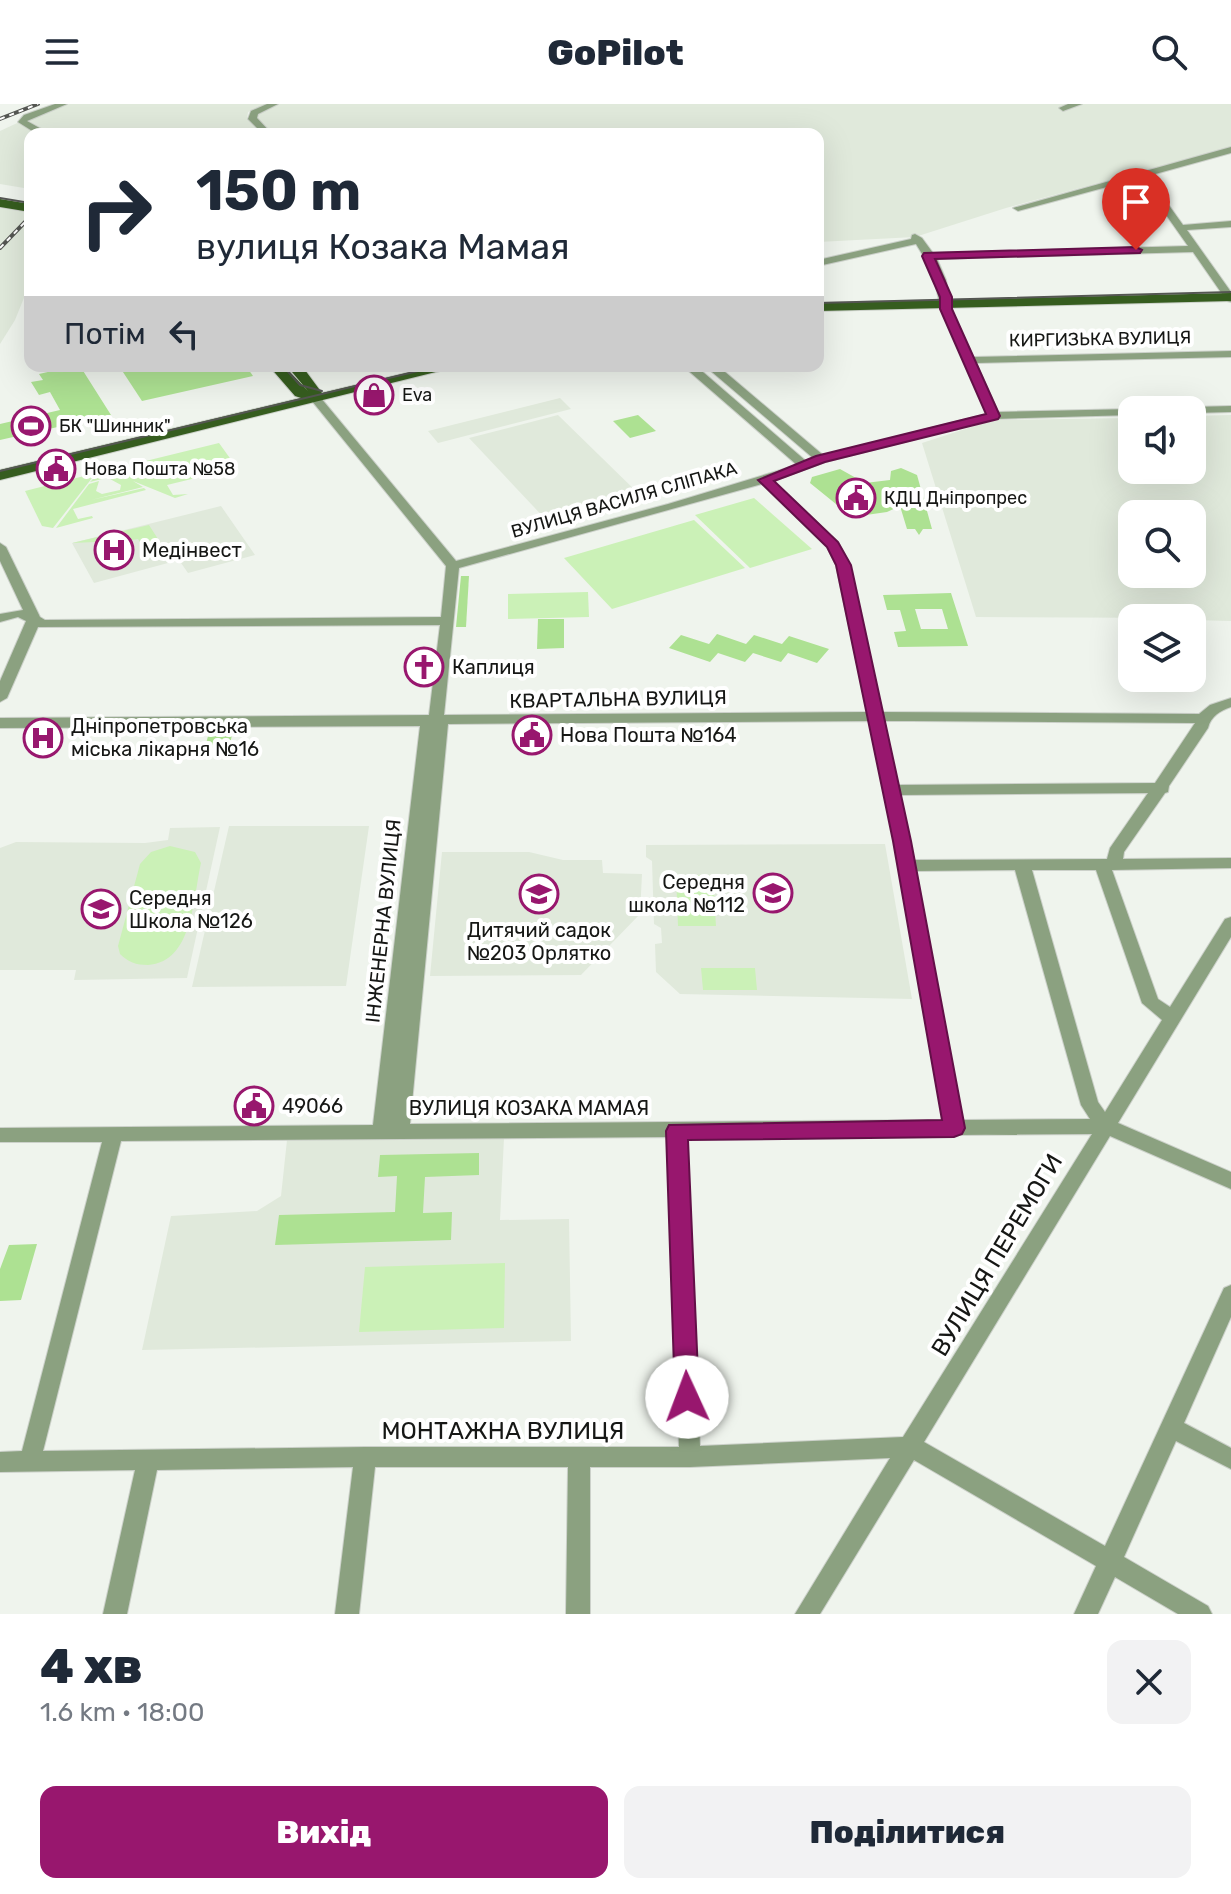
<!DOCTYPE html>
<html lang="uk">
<meta charset="utf-8">
<style>
:root{--surface:#fff;--page:#f2f2f3;--text:#1f2937;--muted:#747a83;--accent:#98176e}
body{margin:0;font-family:Rubik,sans-serif;background:var(--page);color:var(--text);height:100vh;display:flex;flex-direction:column;font-size:30px;white-space:nowrap}
*{box-sizing:border-box;margin:0}
p{font-size:26px;color:var(--muted)}
.icon{flex:none;width:44px;height:44px;fill:none;stroke:currentColor;stroke-width:2;stroke-linecap:round;stroke-linejoin:round}
.map{position:relative;height:1510px;overflow:hidden}
.sheet{display:flex;flex-direction:column;background:var(--surface);flex:1}
.sheet>*{flex:none}
.banner{position:absolute;left:24px;top:24px;width:800px;height:244px;border-radius:16px;box-shadow:0 8px 32px #0002;background:#fff;color:var(--text);overflow:hidden}
.controls{position:absolute;left:1118px;top:292px;display:grid;gap:16px}
.controls a{display:grid;place-items:center;width:88px;height:88px;border-radius:16px;background:var(--surface);box-shadow:0 8px 32px #0002;font-size:40px}
.pin{position:absolute;display:grid;place-items:center;width:68px;height:68px;color:#fff;margin:-82px -34px;border-radius:50% 50% 50% 0;rotate:-45deg;box-shadow:0 0 8px #0007}
.pin .icon{rotate:45deg}
.me{position:absolute;width:88px;margin:-44px;rotate:358deg;stroke-linejoin:round;filter:drop-shadow(0 0 6px #0008)}
.turn{display:flex;align-items:center;gap:28px;height:168px;padding:0 40px;font-size:36px}
.turn .icon{width:104px;height:104px;stroke-width:2.5}
.turn b{display:block;font-size:56px;line-height:68px}
.then{display:flex;align-items:center;height:76px;padding:0 40px;background:#0003;gap:16px;font-size:30px}
.round{display:grid;place-items:center;flex:none;width:84px;height:84px;border-radius:16px;background:var(--page)}
.head{display:flex;align-items:center;justify-content:space-between;height:136px;padding:0 40px}
h1{font-size:48px;font-weight:800;line-height:60px}
.button{display:flex;gap:16px;margin-top:auto;padding:16px 40px}
.button a{flex:1;height:92px;border-radius:16px;background:var(--accent);color:#fff;font-size:32px;font-weight:800;line-height:92px;text-align:center}
.button a+a{background:var(--page);color:var(--text)}
header{display:flex;justify-content:space-between;align-items:center;height:104px;padding:0 40px;background:var(--surface);font-size:36px;font-weight:800}
.map>svg:first-child{display:block}
.built{fill:#e0e9db;fill-rule:evenodd}
.green{fill:#cbf1b7}
.building{fill:#ade192;fill-rule:evenodd}
.lines{fill:none;stroke-linecap:round;stroke-linejoin:round}
.minor-casing{stroke:#ccd1ca;stroke-width:2}
.major-casing{stroke:#ccd1ca;stroke-width:2}
.minor{fill:#8ba180;fill-rule:evenodd}
.major{fill:#365d1f;fill-rule:evenodd}
.tram{stroke:#545652;stroke-width:2}
.rail-casing{stroke:#545652;stroke-width:4}
.rail{stroke:#fff;stroke-width:2;stroke-dasharray:5;stroke-linecap:butt}
.route{fill:#98176e;stroke:#630f48;stroke-width:2}
.labels{text-anchor:middle;stroke-width:8;stroke-linejoin:round;paint-order:stroke}
.far-street-label{font-size:18px;fill:#161715;stroke:#fff}
.far-poi-label{font-size:18px;fill:#161715;stroke:#fff;text-anchor:start}
.poi-label{font-size:20px;fill:#161715;stroke:#fff;text-anchor:start}
.street-label{font-size:20px;fill:#161715;stroke:#fff}
.near-street-label{font-size:24px;fill:#161715;stroke:#fff}
</style>
<header><svg class="icon" aria-label="menu" viewBox="0 0 24 24"><path d="M4 6h16M4 12h16M4 18h16"/></svg>GoPilot<svg class="icon" aria-label="search" viewBox="0 0 24 24"><circle cx="10" cy="10" r="6"/><path d="M15 15l6 6"/></svg></header>
<div class="map">
<svg width="1231" height="1510" viewBox="0 0 1231 1510">
<rect width="100%" height="100%" fill="#eff4ed"/>
<g class="built">
<path d="M 58,0 L 266,0 L 248,8 L 247,15 L 277,0 L 1231,0 L 1231,43 L 1006,104 L 915,133 L 818,138 L 818,30 L 30,30 L 30,85 L 0,80 L 0,27 Z"/>
<path d="M 0,104 L 30,109 L 30,179 L 15,216 L 0,240 Z"/>
<path d="M 560,294 L 571,305 L 438,339 L 428,327 Z"/>
<path d="M 558,311 L 642,393 L 549,419 L 469,334 Z"/>
<path d="M 1231,311 L 1231,517 L 1192,516 L 1192,514 L 976,513 L 922,339 L 993,316 L 1132,314 L 1132,366 L 1192,366 L 1192,312 ZM 1132,410 L 1192,410 L 1192,470 L 1132,470 Z"/>
<path d="M 221,402 L 255,451 L 188,469 L 179,456 L 94,479 L 72,439 Z"/>
<path d="M 229,722 L 369,722 L 346,882 L 192,883 Z"/>
<path d="M 220,723 L 187,874 L 74,876 L 76,866 L 0,866 L 0,744 L 16,738 L 145,739 L 168,736 L 170,724 Z"/>
<path d="M 885,740 L 912,895 L 680,890 L 656,868 L 655,840 L 662,839 L 661,824 L 654,820 L 652,757 L 646,753 L 646,741 Z"/>
<path d="M 442,748 L 529,748 L 563,756 L 602,756 L 603,769 L 642,770 L 640,810 L 581,871 L 430,872 Z"/>
<path d="M 504,1034 L 500,1116 L 569,1115 L 571,1237 L 142,1246 L 171,1112 L 257,1107 L 281,1092 L 287,1036 Z"/>
</g>
<g class="green">
<path d="M 219,339 L 237,364 L 167,381 L 173,391 L 188,390 L 175,394 L 133,377 L 143,383 L 91,396 L 144,384 L 146,386 L 73,405 L 78,415 L 92,412 L 93,414 L 56,424 L 89,380 L 99,377 L 96,387 L 102,390 L 120,386 L 121,381 L 110,375 L 121,372 L 119,370 L 118,371 L 90,378 C 100,367 104,365 118,371 L 109,366 Z"/>
<path d="M 96,369 L 53,424 L 42,422 L 25,387 Z"/>
<path d="M 754,394 L 812,445 L 750,464 L 695,411 Z"/>
<path d="M 694,416 L 745,464 L 612,505 L 564,454 Z"/>
<path d="M 149,421 L 165,446 L 161,450 L 148,451 L 138,435 L 132,436 L 128,430 L 95,438 L 72,439 Z"/>
<path d="M 588,488 L 589,513 L 508,515 L 508,490 Z"/>
<path d="M 170,742 L 195,748 L 201,759 C 193,794 193,858 148,861 C 136,861 128,858 120,850 L 118,842 L 140,760 L 151,748 Z"/>
<path d="M 676,771 L 713,771 L 716,822 L 678,822 Z"/>
<path d="M 701,864 L 755,864 L 757,886 L 703,886 Z"/>
<path d="M 505,1159 L 504,1224 L 359,1228 L 365,1163 Z"/>
</g>
<g class="building">
<path d="M 74,262 L 80,262 L 111,311 L 0,336 L 0,320 L 60,306 L 50,288 L 39,291 L 31,278 L 43,276 L 39,270 Z"/>
<path d="M 119,262 L 246,262 L 253,272 L 142,297 Z"/>
<path d="M 638,311 L 656,327 L 630,334 L 613,317 Z"/>
<path d="M 901,364 L 917,371 L 932,425 L 923,425 L 919,431 L 915,425 L 907,425 L 900,402 L 887,408 L 852,413 L 810,379 L 812,373 L 840,365 L 865,379 L 890,376 L 891,367 Z"/>
<path d="M 461,472 L 469,472 L 466,523 L 456,523 Z"/>
<path d="M 951,489 L 968,542 L 898,543 L 894,528 L 906,527 L 900,506 L 887,506 L 883,491 ZM 915,505 L 942,505 L 948,525 L 921,525 Z"/>
<path d="M 538,515 L 564,515 L 564,544 L 537,545 Z"/>
<path d="M 717,530 L 746,540 L 754,531 L 782,540 L 789,532 L 829,545 L 817,559 L 788,549 L 781,558 L 753,549 L 745,558 L 718,549 L 710,558 L 669,544 L 681,531 L 709,540 Z"/>
<path d="M 232,631 L 229,644 L 205,644 L 208,632 Z"/>
<path d="M 479,1049 L 479,1071 L 425,1073 L 423,1109 L 452,1108 L 451,1136 L 275,1141 L 279,1111 L 395,1108 L 397,1072 L 378,1073 L 380,1051 Z"/>
<path d="M 37,1140 L 21,1196 L 0,1197 L 0,1165 L 9,1141 Z"/>
</g>
<g class="lines">
<g class="minor-casing">
<g id="minor">
<path d="M 55,0 L 67,0 L 27,17 L 45,27 L 46,30 L 37,30 L 18,18 L 24,11 Z"/>
<path d="M 267,0 L 278,0 L 258,10 L 257,14 L 272,30 L 263,30 L 248,15 L 251,7 Z"/>
<path d="M 1068,0 L 1082,0 L 1063,7 L 1059,4 Z"/>
<path d="M 1231,43 L 1231,49 L 1148,72 L 1183,121 L 1231,117 L 1231,123 L 1187,126 L 1231,188 L 1231,198 L 1227,197 L 1193,148 L 937,155 L 946,176 L 951,205 L 973,253 L 1231,247 L 1231,253 L 976,259 L 998,308 L 1132,305 L 1136,306 L 1132,306 L 1132,311 L 994,315 L 825,358 L 773,377 L 838,438 L 850,461 L 882,608 L 1199,610 L 1210,601 L 1231,594 L 1231,603 C 1220,607 1211,612 1208,624 L 1169,682 L 1168,688 L 1165,689 L 1124,748 L 1123,755 L 1231,754 L 1231,764 L 1112,766 L 1158,895 L 1170,903 L 1225,815 L 1231,813 L 1231,833 L 1118,1019 L 1231,1068 L 1231,1085 L 1110,1032 L 924,1338 L 1105,1442 L 1224,1184 L 1231,1181 L 1231,1213 L 1184,1319 L 1231,1344 L 1231,1365 L 1176,1337 L 1124,1453 L 1208,1502 L 1212,1510 L 1178,1510 L 1115,1473 L 1098,1510 L 1074,1510 L 1096,1462 L 914,1356 L 820,1510 L 795,1510 L 890,1354 L 690,1363 L 590,1363 L 590,1510 L 566,1510 L 568,1363 L 375,1363 L 359,1510 L 335,1510 L 353,1363 L 157,1366 L 127,1510 L 103,1510 L 135,1366 L 0,1368 L 0,1348 L 22,1347 L 102,1038 L 0,1038 L 0,1024 L 373,1021 L 420,622 L 0,624 L 0,614 L 429,611 L 440,521 L 38,523 L 7,594 L 0,598 L 0,577 L 26,517 L 18,513 L 0,518 L 0,510 L 23,506 L 0,457 L 0,439 L 6,443 L 40,513 L 45,516 L 441,513 L 446,462 L 312,297 L 312,293 L 320,293 L 456,457 L 668,400 L 797,361 L 683,262 L 696,262 L 806,357 L 813,354 L 705,262 L 718,262 L 823,351 L 987,310 L 941,205 L 932,166 L 916,140 L 818,162 L 818,156 L 911,135 L 912,131 L 915,130 L 922,134 L 933,149 L 1188,142 L 1140,74 L 1018,107 L 1013,104 ZM 762,380 L 827,443 L 836,461 L 867,608 L 444,611 L 459,464 ZM 869,617 L 894,737 L 943,1016 L 410,1020 L 448,620 ZM 884,617 L 911,617 L 1195,619 L 1155,679 L 898,681 ZM 1148,689 L 1110,744 L 1107,755 L 914,756 L 900,691 ZM 1015,766 L 1081,1001 L 1090,1015 L 962,1016 L 916,767 ZM 1032,766 L 1096,766 L 1142,899 L 1162,916 L 1105,1008 L 1098,998 ZM 1092,1030 L 903,1333 L 700,1342 L 687,1033 ZM 668,1033 L 679,1343 L 365,1343 L 43,1347 L 121,1037 Z"/>
<path d="M 1231,302 L 1231,308 L 1192,309 L 1192,306 L 1186,306 L 1192,303 Z"/>
</g>
</g>
<g class="major-casing">
<g id="major">
<path d="M 0,95 L 30,100 L 30,108 L 0,103 Z"/>
<path d="M 1231,189 L 1231,197 L 818,207 L 818,199 Z"/>
<path d="M 269,262 L 284,262 L 308,287 L 287,262 L 302,262 L 322,289 L 436,262 L 460,262 L 0,376 L 0,366 L 301,294 L 295,292 Z"/>
</g>
</g>
<use href="#minor" class="minor"/>
<use href="#major" class="major"/>
<g class="tram">
<path d="M 0,94 L 30,99"/>
<path d="M 818,199 L 1231,188"/>
<path d="M 283,262 L 300,281 L 322,287"/>
<path d="M 0,367 L 439,262"/>
</g>
<g class="rail-casing">
<g id="rail">
<path d="M 0,15 L 38,0"/>
<path d="M 0,144 L 25,118"/>
</g>
</g>
<use href="#rail" class="rail"/>
</g>
<path class="route" d="M 1136,143 L 1142,146 L 1140,149 L 935,155 L 952,193 L 952,205 L 1000,312 L 998,315 L 825,358 L 774,377 L 838,438 L 851,461 L 911,737 L 965,1024 L 962,1030 L 954,1033 L 688,1036 L 699,1293 L 696,1301 L 687,1304 L 679,1301 L 675,1293 L 666,1027 L 669,1021 L 942,1016 L 893,737 L 836,461 L 827,443 L 758,376 L 816,352 L 986,310 L 940,205 L 940,193 L 922,152 L 924,149 Z"/>
<defs>
<g id="shop-ring" transform="scale(2)"><circle r="9.5" fill="#fff" stroke="#98176e" stroke-width="1.5"/><path d="M-5-2.5h2.3a2.7 3.5 0 0 1 5.4 0H5L5.5 6h-11ZM-1.5-2.5h3a1.5 2.3 0 0 0-3 0Z" fill="#98176e"/></g>
<g id="stadium-ring" transform="scale(2)"><circle r="9.5" fill="#fff" stroke="#98176e" stroke-width="1.5"/><path d="M0-5a6.5 5 0 1 0 0 10a6.5 5 0 1 0 0-10ZM-3.5-1.8h7v3.6h-7Z" fill="#98176e"/></g>
<g id="civic-ring" transform="scale(2)"><circle r="9.5" fill="#fff" stroke="#98176e" stroke-width="1.5"/><path d="M-.6-6.5H3V-4.5H.6V-3L4-1V1h2V6H-6V1h2V-1L-.6-3ZM-1.2 2.5V6h2.4V2.5Z" fill="#98176e"/></g>
<g id="hospital-ring" transform="scale(2)"><circle r="9.5" fill="#fff" stroke="#98176e" stroke-width="1.5"/><path d="M-5-5h3v3.5h4V-5h3V5h-3V1.5h-4V5h-3Z" fill="#98176e"/></g>
<g id="church-ring" transform="scale(2)"><circle r="9.5" fill="#fff" stroke="#98176e" stroke-width="1.5"/><path d="M-1.2-6h2.4v3.5h3.3v2.4h-3.3V6h-2.4V-.1h-3.3v-2.4h3.3Z" fill="#98176e"/></g>
<g id="school-ring" transform="scale(2)"><circle r="9.5" fill="#fff" stroke="#98176e" stroke-width="1.5"/><path d="M0-5L7-2L0 1L-7-2ZM-4 1L0 2.5L4 1V4Q0 6-4 4Z" fill="#98176e"/></g>
</defs>
<g fill-rule="evenodd">
<use href="#shop-ring" x="374" y="291"/>
<use href="#stadium-ring" x="31" y="322"/>
<use href="#civic-ring" x="56" y="365"/>
<use href="#civic-ring" x="856" y="394"/>
<use href="#hospital-ring" x="114" y="446"/>
<use href="#church-ring" x="424" y="563"/>
<use href="#civic-ring" x="532" y="631"/>
<use href="#hospital-ring" x="43" y="634"/>
<use href="#school-ring" x="773" y="789"/>
<use href="#school-ring" x="539" y="790"/>
<use href="#school-ring" x="101" y="805"/>
<use href="#civic-ring" x="254" y="1002"/>
</g>
<g class="labels">
<g class="far-street-label">
<text transform="translate(1100 235) rotate(-1)" y="6">КИРГИЗЬКА ВУЛИЦЯ</text>
<text transform="translate(624 396) rotate(-16)" y="6">ВУЛИЦЯ ВАСИЛЯ СЛІПАКА</text>
</g>
<g class="far-poi-label">
<text x="402" y="297">Eva</text>
<text x="59" y="328">БК "Шинник"</text>
<text x="84" y="371">Нова Пошта №58</text>
<text x="884" y="400">КДЦ Дніпропрес</text>
</g>
<g class="poi-label">
<text x="142" y="453">Медінвест</text>
<text x="452" y="570">Каплиця</text>
<text x="71" y="629">Дніпропетровська<tspan x="71" dy="23">міська лікарня №16</tspan></text>
<text x="560" y="638">Нова Пошта №164</text>
<text x="745" y="785" text-anchor="end">Середня<tspan x="745" dy="23">школа №112</tspan></text>
<text x="129" y="801">Середня<tspan x="129" dy="23">Школа №126</tspan></text>
<text x="539" y="833" text-anchor="middle">Дитячий садок<tspan x="539" dy="23">№203 Орлятко</tspan></text>
<text x="282" y="1009">49066</text>
</g>
<g class="street-label">
<text transform="translate(618 595) rotate(-1)" y="7">КВАРТАЛЬНА ВУЛИЦЯ</text>
<text transform="translate(383 817) rotate(-84)" y="7">ІНЖЕНЕРНА ВУЛИЦЯ</text>
<text x="529" y="1011">ВУЛИЦЯ КОЗАКА МАМАЯ</text>
</g>
<g class="near-street-label">
<text transform="translate(997 1151) rotate(-59)" y="8">ВУЛИЦЯ ПЕРЕМОГИ</text>
<text x="503" y="1335">МОНТАЖНА ВУЛИЦЯ</text>
</g>
</g>
</svg>
<div class="controls">
<a><svg class="icon" aria-label="sound" viewBox="0 0 24 24"><path d="M4 9h4l5-4v14l-5-4H4zM17 9q2 3 0 6"/></svg></a>
<a><svg class="icon" aria-label="search" viewBox="0 0 24 24"><circle cx="10" cy="10" r="6"/><path d="M15 15l6 6"/></svg></a>
<a><svg class="icon" aria-label="layers" viewBox="0 0 24 24"><path d="M12 4l9 5-9 5-9-5zM3 14l9 5 9-5"/></svg></a>
</div>
<div class="pin" style="left:1136px;top:146px;background:#d93025"><svg class="icon" aria-label="arrive" viewBox="0 0 24 24"><path d="M6 21V4h12l-3 4 3 4H6"/></svg></div>
<svg class="me" style="left:687px;top:1293px" viewBox="-20 -20 40 40"><circle r="19" fill="#fff"/><path d="M0-13L10 11 0 6-10 11z" fill="#98176e"/></svg>
<div class="banner">
<div class="turn"><svg class="icon" aria-label="right" viewBox="0 0 24 24"><path d="M7 20v-9h11M14 6l5 5-5 5"/></svg><div><b>150 m</b>вулиця Козака Мамая</div></div>
<div class="then">Потім<svg class="icon" aria-label="left" viewBox="0 0 24 24"><path d="M17 20v-9H6M10 6l-5 5 5 5"/></svg></div>
</div>
</div>
<section class="sheet">
<div class="head"><div><h1>4 хв</h1><p>1.6 km · 18:00</p></div><a class="round"><svg class="icon" aria-label="close" viewBox="0 0 24 24"><path d="M6 6l12 12M18 6L6 18"/></svg></a></div>
<div class="button"><a>Вихід</a><a>Поділитися</a></div>
</section>
